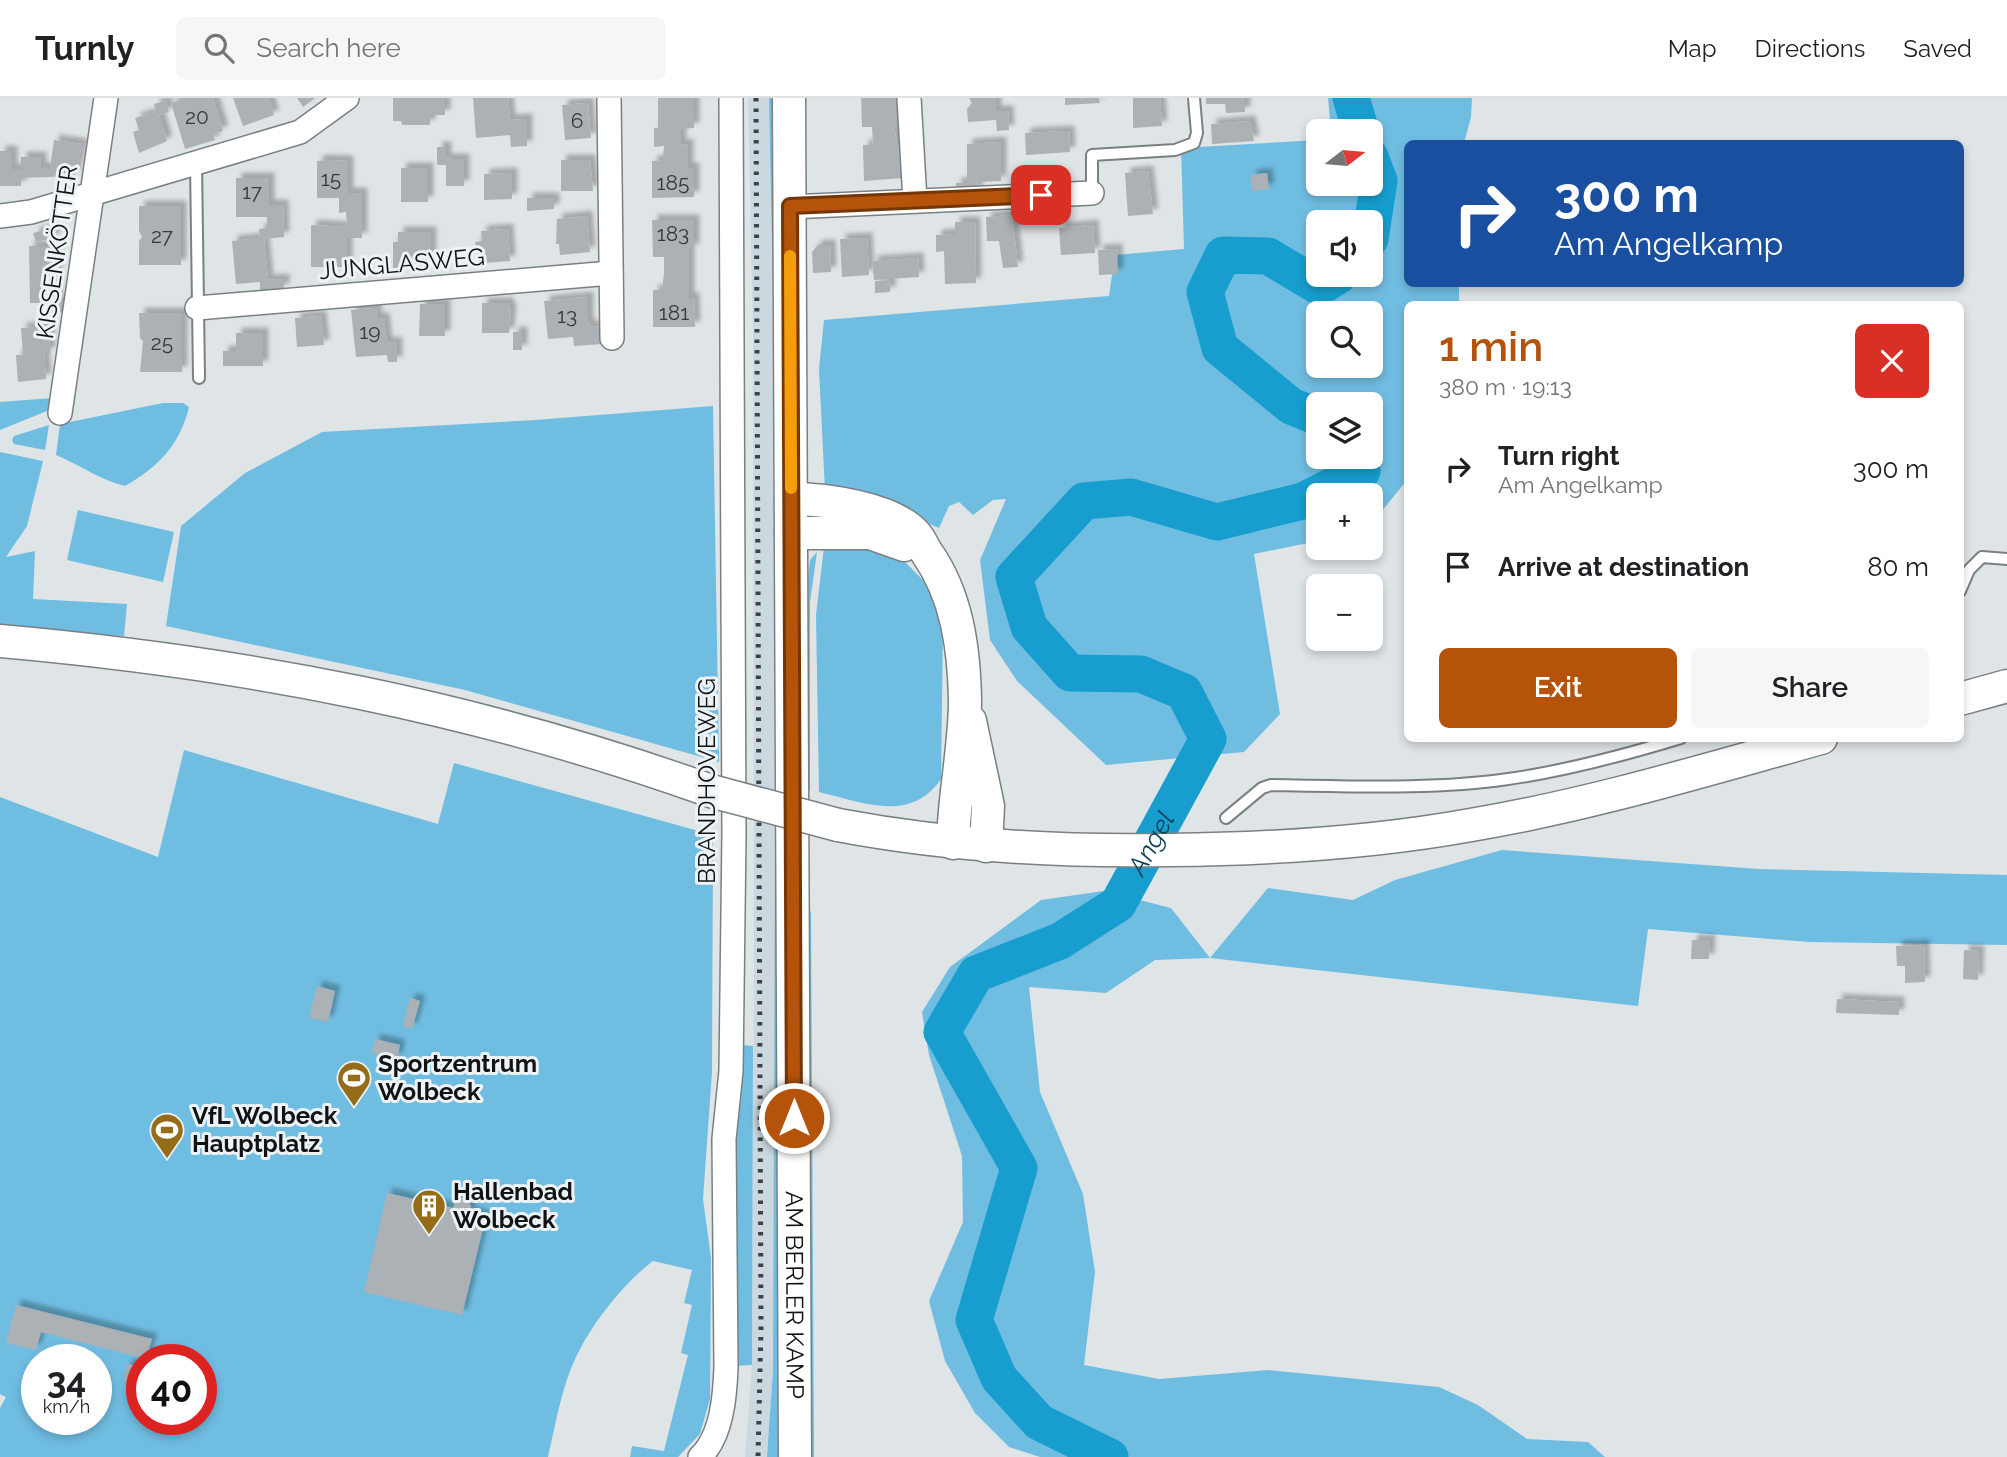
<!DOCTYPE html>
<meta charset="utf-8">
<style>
:root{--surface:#fff;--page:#f6f6f6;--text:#202124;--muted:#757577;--line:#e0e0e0;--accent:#b45309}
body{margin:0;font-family:Raleway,sans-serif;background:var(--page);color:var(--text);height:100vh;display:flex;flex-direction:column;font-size:26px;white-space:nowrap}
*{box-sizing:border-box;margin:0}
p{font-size:23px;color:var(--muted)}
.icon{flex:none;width:38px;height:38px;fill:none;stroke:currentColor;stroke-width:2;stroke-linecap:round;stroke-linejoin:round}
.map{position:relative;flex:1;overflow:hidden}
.panel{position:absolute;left:1404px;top:203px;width:560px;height:441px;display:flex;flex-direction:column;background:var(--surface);border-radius:10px;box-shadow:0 4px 10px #0003}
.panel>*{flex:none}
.hud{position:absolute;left:1404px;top:42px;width:560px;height:147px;border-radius:10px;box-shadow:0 4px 10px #0003;background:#1a4fa0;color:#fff;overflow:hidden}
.needle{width:46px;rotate:74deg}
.buttons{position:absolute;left:1306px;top:21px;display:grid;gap:14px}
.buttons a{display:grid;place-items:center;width:77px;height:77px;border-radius:10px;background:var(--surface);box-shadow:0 4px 10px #0003;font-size:35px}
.speed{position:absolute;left:21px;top:1246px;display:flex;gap:14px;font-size:35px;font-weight:700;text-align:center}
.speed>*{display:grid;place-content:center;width:91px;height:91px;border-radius:50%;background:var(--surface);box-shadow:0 4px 10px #0003;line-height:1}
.speed small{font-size:18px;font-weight:400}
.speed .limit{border:10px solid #d22;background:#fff;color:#111}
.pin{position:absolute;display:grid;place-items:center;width:60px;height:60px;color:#fff;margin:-30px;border-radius:14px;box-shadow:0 4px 10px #0006}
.me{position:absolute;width:77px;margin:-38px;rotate:0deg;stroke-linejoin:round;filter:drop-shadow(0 0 5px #0008)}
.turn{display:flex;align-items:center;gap:24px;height:147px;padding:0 35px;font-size:32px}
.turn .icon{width:91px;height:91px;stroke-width:2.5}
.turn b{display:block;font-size:49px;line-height:60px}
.round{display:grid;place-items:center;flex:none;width:74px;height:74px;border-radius:10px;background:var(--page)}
.summary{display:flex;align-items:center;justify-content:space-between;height:119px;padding:0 35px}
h1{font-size:42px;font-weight:600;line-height:52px;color:var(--accent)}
.cta{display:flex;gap:14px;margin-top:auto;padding:14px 35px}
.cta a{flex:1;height:80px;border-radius:10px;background:var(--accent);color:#fff;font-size:28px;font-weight:600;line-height:80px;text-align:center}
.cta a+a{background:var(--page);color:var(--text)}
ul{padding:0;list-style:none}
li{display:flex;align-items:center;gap:21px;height:98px;padding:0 35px}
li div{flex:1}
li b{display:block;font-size:26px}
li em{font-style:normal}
header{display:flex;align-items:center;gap:42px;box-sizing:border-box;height:98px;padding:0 35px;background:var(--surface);border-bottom:2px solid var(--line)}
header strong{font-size:33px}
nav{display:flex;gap:38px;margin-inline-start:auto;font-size:24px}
.search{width:490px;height:63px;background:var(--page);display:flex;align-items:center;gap:18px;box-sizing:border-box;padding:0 24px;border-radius:10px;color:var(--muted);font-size:26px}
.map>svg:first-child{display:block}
.built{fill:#cbd8df}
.green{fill:#70bde2;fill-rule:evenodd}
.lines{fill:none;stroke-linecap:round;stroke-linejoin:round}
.river{stroke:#179ece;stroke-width:37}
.building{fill:#abb1b4;filter:url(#shadow)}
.lane-casing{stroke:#7a8082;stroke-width:14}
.street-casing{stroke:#7a8082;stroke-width:26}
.secondary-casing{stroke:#7a8082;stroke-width:35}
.lane{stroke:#fff;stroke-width:10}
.street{stroke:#fff;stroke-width:23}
.secondary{stroke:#fff;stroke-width:32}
.rail{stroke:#3f4143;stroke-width:5;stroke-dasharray:3.5 7;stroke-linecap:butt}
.secondary-bridge-casing{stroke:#7a8082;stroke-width:35;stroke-linecap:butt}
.secondary-bridge{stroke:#fff;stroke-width:32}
.route-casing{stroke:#753606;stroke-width:18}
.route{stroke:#b45309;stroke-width:12}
.slow{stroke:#f59e0b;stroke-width:12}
.labels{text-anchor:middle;stroke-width:6;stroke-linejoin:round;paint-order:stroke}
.number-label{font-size:21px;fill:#373a3b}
.street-label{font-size:24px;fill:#101213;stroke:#ecf2f5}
.poi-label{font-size:24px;font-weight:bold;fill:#101213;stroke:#ecf2f5;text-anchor:start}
.water-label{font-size:26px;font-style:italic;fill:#0c3f54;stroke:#ecf2f5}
</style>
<header>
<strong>Turnly</strong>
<div class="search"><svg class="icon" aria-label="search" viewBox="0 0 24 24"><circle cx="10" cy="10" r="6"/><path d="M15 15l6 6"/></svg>Search here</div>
<nav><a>Map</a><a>Directions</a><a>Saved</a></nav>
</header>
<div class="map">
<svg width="2007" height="1359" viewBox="0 0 2007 1359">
<defs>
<filter id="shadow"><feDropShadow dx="5.5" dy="-5.5" stdDeviation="2" flood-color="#0004"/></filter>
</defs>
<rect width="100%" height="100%" fill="#dfe4e7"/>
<path class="built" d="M 748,0 L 769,0 L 773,230 L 775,859 L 773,1272 L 767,1359 L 745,1359 L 752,1267 L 754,858 L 753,234 Z"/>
<g class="green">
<path d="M 769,0 L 775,0 L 775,203 L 773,204 Z"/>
<path d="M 1328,0 L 1472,0 L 1471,19 L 1464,45 L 1407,46 L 1407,186 L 1459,186 L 1459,206 L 1407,206 L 1407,382 L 1381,414 L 1370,420 L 1370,397 L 1318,397 L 1318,443 L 1254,456 L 1280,616 L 1244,654 L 1106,667 L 1017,583 L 990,542 L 980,462 L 1006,401 L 993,402 L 973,417 L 959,404 L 949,408 L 939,430 L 872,402 L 825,393 L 819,271 L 824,222 L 1109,198 L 1115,157 L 1184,151 L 1181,50 L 1318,42 L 1318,86 L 1370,86 L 1370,33 L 1331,33 ZM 1318,124 L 1370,124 L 1370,177 L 1318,177 ZM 1318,215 L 1370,215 L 1370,268 L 1318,268 ZM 1318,306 L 1370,306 L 1370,359 L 1318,359 Z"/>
<path d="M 53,300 L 52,311 L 0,332 L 0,304 Z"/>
<path d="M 163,305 L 183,305 L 189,309 C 180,347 158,369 125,388 C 100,382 80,367 56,357 L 60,326 Z"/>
<path d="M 713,308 L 719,664 L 465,592 L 166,528 L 181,428 L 245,375 L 322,334 L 535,322 Z"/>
<path d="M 49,327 L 45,352 L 14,346 L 12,342 L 14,338 Z"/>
<path d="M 0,354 L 43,363 L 27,428 L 6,459 L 35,453 L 33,501 L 127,506 L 124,538 L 0,531 Z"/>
<path d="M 78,412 L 174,434 L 163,484 L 67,462 Z"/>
<path d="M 862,448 L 900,459 L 927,486 L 935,502 L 943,528 L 941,681 C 910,726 863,704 819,694 L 816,517 L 824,449 Z"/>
<path d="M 817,454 L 810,504 L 810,692 L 804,690 L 805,504 L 810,462 Z"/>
<path d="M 184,652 L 438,726 L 454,665 L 713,737 L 712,974 L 703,1101 L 711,1160 L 710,1301 L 700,1336 L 678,1359 L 630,1359 L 632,1348 L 664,1353 L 688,1257 L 681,1255 L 692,1207 L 684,1205 L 692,1172 L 653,1163 C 624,1185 594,1223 578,1255 C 562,1286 556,1325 548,1359 L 0,1359 L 0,1310 L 6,1299 L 0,1296 L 0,699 L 158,759 ZM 37,1262 L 96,1262 L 96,1321 L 37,1321 ZM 142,1262 L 201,1262 L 201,1321 L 142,1321 Z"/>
<path d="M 775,736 L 781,738 L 784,1359 L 767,1359 L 773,1272 Z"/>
<path d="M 1502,752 L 1759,771 L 2007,777 L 2007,847 L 1809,844 L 1648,831 L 1638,908 L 1210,860 L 1155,862 L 1106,895 L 1029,889 L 1040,994 L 1083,1096 L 1095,1174 L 1084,1267 L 1159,1281 L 1268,1272 L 1439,1289 L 1478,1307 L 1527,1341 L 1588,1344 L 1605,1359 L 1040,1359 L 1009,1349 L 975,1315 L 945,1263 L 929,1203 L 963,1124 L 962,1058 L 929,957 L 922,914 L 950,869 L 1041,802 L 1104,793 L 1171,810 L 1210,860 L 1268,790 L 1353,802 L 1395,782 Z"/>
<path d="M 811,813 L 814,1359 L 809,1359 L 805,817 Z"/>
<path d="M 743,947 L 753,948 L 752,1267 L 735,1268 L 733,1048 Z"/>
</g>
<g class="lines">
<g class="river">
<path d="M 1351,0 L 1361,33"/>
<path d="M 1370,59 L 1379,83 L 1370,141"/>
<path d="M 1318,319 L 1291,308 L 1220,250 L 1205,194 L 1223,157 L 1268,158 L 1320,189 L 1339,177"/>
<path id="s1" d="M 1110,1359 L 1039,1324 L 999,1280 L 974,1222 L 1019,1070 L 942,934 L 976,876 L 1060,843 L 1118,806 L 1208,641 L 1184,594 L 1141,576 L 1070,575 L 1029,529 L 1014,479 L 1084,403 L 1131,399 L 1217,424 L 1303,403 L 1362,373 L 1358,359"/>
</g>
</g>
<g class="building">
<path d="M 186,0 L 213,0 L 223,33 L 213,36 L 215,42 L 185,51 L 171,5 Z"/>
<path d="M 233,0 L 268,0 L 274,17 L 243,28 Z"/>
<path d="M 297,0 L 315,0 L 303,9 Z"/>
<path d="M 393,0 L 445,0 L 445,17 L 430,17 L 430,27 L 402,27 L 401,23 L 393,23 Z"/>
<path d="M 473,0 L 508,0 L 510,22 L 527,21 L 527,48 L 511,49 L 510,37 L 476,40 Z"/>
<path d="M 658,0 L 694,0 L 694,30 L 681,31 L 681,47 L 688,46 L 688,70 L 694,70 L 694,99 L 652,100 L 652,63 L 663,62 L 664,48 L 654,49 L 654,30 L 658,30 Z"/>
<path d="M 861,0 L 899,0 L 899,27 L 894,28 L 903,80 L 864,83 L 863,47 L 873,47 L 872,29 L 862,29 Z"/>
<path d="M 969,0 L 996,0 L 996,13 L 1008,13 L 1009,32 L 997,33 L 996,22 L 968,24 L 967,11 L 972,5 Z"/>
<path d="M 1065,0 L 1099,0 L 1100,5 L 1065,7 Z"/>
<path d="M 1133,0 L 1160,0 L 1162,28 L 1133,30 Z"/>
<path d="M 1206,0 L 1245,0 L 1245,14 L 1226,15 L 1225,6 L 1206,6 Z"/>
<path d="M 166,3 L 169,14 L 159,17 L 167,43 L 139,55 L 133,34 L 139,32 L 135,20 L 156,14 L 154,6 Z"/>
<path d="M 588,5 L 591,40 L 565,42 L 562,7 Z"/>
<path d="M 1250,23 L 1254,43 L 1212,46 L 1211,26 Z"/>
<path d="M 1069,33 L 1070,54 L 1026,57 L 1025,35 Z"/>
<path d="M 54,42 L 82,46 L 75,78 L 21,80 L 21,88 L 0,88 L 0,53 L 12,53 L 12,71 L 21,71 L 21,59 L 41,59 L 41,70 L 50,70 Z"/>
<path d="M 1001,44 L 1001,83 L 977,84 L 978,94 L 956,95 L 956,85 L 967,85 L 967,46 Z"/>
<path d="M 437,49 L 446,49 L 446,61 L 464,61 L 464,88 L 446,88 L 446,67 L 437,67 Z"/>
<path d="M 327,62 L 348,63 L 348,95 L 362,95 L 362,140 L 347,140 L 347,169 L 311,169 L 311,127 L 347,129 L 346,114 L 339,115 L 339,100 L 317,100 L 317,63 Z"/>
<path d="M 561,62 L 590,62 L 593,93 L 561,93 Z"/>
<rect x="401" y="70" width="27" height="34"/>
<path d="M 1148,73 L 1153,116 L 1128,118 L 1125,75 Z"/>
<path d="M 512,75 L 512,101 L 484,102 L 484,76 Z"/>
<path d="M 1267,75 L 1269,91 L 1252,93 L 1251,77 Z"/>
<path d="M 236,80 L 269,80 L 269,107 L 283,107 L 284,139 L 264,141 L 268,182 L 284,181 L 284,191 L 260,193 L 260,184 L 236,186 L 232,143 L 260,140 L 259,131 L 267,130 L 267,119 L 236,119 Z"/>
<path d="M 527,100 L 554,100 L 554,111 L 527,113 Z"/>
<path d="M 139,108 L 181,108 L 181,167 L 139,167 L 139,143 L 142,139 L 139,133 Z"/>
<path d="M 1012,117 L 1018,169 L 1003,170 L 999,143 L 987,143 L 986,119 Z"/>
<path d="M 587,118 L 590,154 L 560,157 L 559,146 L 556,146 L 557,121 Z"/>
<path d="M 652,122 L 694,122 L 694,151 L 689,151 L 689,200 L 694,200 L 695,229 L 653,229 L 653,192 L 662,192 L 664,175 L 664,159 L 653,159 Z"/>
<path d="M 955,124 L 975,124 L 976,185 L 945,186 L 944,153 L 936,154 L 936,137 L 955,136 Z"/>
<path d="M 1093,127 L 1095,155 L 1061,157 L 1059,130 Z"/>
<path d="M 53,130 L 55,140 L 36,144 L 33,135 Z"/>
<path d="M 508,131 L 510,163 L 484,165 L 483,155 L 477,156 L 475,144 L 482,143 L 481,133 Z"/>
<path d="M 398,134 L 431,134 L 431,170 L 393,170 L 393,144 L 398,144 Z"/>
<path d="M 867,140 L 869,177 L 842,179 L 840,141 Z"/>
<path d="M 818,147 L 830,147 L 831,174 L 813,175 L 812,154 Z"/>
<path d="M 29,148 L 56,148 L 57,204 L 65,203 L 65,214 L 46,215 L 46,205 L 30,205 Z"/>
<path d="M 1117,151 L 1118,176 L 1099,177 L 1098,152 Z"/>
<path d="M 918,160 L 919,179 L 874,182 L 872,163 Z"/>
<path d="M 891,182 L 890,194 L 875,195 L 875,183 Z"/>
<path d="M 588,199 L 588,223 L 591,229 L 601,228 L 602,246 L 574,248 L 573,239 L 548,241 L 544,203 Z"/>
<path d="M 482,205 L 508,205 L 511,214 L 509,235 L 482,235 Z"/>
<path d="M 420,206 L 445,206 L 445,238 L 419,238 Z"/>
<path d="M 376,210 L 377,220 L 384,220 L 387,245 L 397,244 L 397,264 L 388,264 L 387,257 L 356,259 L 351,212 Z"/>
<path d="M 139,215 L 182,215 L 182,274 L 140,274 L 143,243 L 140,240 Z"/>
<path d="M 321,218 L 324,247 L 297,249 L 295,220 Z"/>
<path d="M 49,228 L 50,255 L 44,255 L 46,281 L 18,284 L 16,257 L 23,257 L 21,230 Z"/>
<rect x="513" y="234" width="9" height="18"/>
<path d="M 236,235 L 263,235 L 263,268 L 223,268 L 223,253 L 236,253 Z"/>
<path d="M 1692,842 L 1710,842 L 1709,861 L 1691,861 Z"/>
<path d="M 1924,847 L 1925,884 L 1905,885 L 1905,868 L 1897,868 L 1896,848 Z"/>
<path d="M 1964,852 L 1979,853 L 1978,882 L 1963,881 Z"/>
<path d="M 317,888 L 335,893 L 328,924 L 309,919 Z"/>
<path d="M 410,900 L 420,903 L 412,931 L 403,928 Z"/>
<path d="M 1837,901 L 1899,904 L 1899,917 L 1836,915 Z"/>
<path d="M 375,941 L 400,947 L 397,961 L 372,955 Z"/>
<path d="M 387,1095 L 453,1110 L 455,1104 L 465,1098 L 471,1108 L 470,1114 L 486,1118 L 462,1217 L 364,1194 Z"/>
<path d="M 16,1207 L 152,1241 L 146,1261 L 41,1234 L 36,1252 L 6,1245 Z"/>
<path d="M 127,1266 L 142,1269 L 140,1287 L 123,1283 Z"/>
</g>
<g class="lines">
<g class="lane-casing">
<g id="lane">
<path d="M 196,64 L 199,280"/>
<path d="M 1092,95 L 1092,57 L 1175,52 L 1194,45 L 1197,35 L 1194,0"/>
<path d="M 1960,493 L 1969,472 L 1982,459 L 2007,461"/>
<path d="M 1226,720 L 1262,690 L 1271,687 C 1347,688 1434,692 1508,681 C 1566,673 1625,657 1681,640"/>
</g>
</g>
<g class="street-casing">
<g id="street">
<path d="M 609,0 L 612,240"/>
<path d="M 909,0 L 915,103"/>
<path d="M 790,109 L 1092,95"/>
<path d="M 0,118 L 31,114 L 300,34 L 347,0"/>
<path d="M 197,210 L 611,175"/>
<path d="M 60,315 L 106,0"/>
<path d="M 700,1359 C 722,1338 725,1298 726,1269 L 724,1041 L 731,973 L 734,736 L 731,0"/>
</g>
</g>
<g class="secondary-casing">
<g id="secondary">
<path id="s2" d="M 789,0 L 795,1359"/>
<path d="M 791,401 C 824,401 893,410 916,437 C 921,442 923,450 927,455 C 957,498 964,550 965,602 C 965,649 954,697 953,745"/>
<path d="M 791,435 L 870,435 L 904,447"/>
<path d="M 0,543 C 248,565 476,609 711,693"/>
<path d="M 1960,601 L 2007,588"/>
<path d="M 970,623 L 988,708 L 986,748"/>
<path d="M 838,727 C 949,748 1058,754 1170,752 C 1272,751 1371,745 1471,727 C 1590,707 1705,672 1821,640"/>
</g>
</g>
<use href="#lane" class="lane"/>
<use href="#street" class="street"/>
<use href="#secondary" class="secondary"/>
<path class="rail" d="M 756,0 L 761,1230 L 758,1359"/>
<g class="secondary-bridge-casing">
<path id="secondary-bridge" d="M 711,693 L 838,727"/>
</g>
<use href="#secondary-bridge" class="secondary-bridge"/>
</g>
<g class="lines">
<g class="route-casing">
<path id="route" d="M 794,1020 L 790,108 L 1041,97"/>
</g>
<use href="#route" class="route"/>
<path class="slow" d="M 790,158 L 791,390"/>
</g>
<defs>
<g id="stadium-pin" transform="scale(1.75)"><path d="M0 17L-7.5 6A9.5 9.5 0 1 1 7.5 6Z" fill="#956c17" stroke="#ecf2f5"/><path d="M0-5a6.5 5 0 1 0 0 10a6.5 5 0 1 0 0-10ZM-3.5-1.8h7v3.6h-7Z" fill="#fff"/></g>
<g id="building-pin" transform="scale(1.75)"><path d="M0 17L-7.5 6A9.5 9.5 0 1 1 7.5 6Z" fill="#956c17" stroke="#ecf2f5"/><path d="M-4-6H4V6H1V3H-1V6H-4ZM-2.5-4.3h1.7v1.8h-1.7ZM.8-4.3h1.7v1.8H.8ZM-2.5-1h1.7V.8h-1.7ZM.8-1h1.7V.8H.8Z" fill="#fff"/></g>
</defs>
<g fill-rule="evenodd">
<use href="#stadium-pin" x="354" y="980"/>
<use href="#stadium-pin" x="167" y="1032"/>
<use href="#building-pin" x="429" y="1108"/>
</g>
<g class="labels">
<g class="number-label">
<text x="197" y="26">20</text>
<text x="577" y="30">6</text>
<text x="331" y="88">15</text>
<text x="673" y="92">185</text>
<text x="252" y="101">17</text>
<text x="673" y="143">183</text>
<text x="162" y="145">27</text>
<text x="674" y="222">181</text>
<text x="567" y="225">13</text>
<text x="370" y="241">19</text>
<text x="162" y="252">25</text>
</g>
<g class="street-label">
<text transform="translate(57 154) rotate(-82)" y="8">KISSENKÖTTER</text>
<text transform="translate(402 166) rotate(-5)" y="8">JUNGLASWEG</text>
<text transform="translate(707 683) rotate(-90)" y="8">BRANDHOVEWEG</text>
<text dy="8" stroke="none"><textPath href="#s2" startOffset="1197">AM BERLER KAMP</textPath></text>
</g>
<g class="poi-label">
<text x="378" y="974">Sportzentrum<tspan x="378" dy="28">Wolbeck</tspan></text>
<text x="192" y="1026">VfL Wolbeck<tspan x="192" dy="28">Hauptplatz</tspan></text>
<text x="453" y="1102">Hallenbad<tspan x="453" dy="28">Wolbeck</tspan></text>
</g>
<g class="water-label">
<text dy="9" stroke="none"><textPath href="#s1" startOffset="812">Angel</textPath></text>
</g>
</g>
</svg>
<div class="buttons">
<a><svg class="needle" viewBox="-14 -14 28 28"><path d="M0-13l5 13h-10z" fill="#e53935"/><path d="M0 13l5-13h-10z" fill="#757577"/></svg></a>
<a><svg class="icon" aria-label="sound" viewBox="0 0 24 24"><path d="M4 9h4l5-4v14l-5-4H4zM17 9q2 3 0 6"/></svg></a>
<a><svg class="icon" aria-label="search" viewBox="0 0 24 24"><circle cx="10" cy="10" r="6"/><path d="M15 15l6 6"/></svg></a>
<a><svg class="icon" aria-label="layers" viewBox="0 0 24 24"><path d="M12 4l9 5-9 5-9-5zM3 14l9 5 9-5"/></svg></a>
<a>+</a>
<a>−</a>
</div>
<div class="speed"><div>34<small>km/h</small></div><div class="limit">40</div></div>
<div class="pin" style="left:1041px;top:97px;background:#d93025"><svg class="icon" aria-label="arrive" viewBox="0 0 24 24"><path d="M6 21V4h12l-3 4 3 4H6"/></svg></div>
<svg class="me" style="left:794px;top:1020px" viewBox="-20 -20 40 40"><circle r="17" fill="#b45309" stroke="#fff" stroke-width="3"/><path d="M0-11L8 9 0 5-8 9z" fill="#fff"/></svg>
<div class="hud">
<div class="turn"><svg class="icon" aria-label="right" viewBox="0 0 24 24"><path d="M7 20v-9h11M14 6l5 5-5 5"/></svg><div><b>300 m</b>Am Angelkamp</div></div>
</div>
<section class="panel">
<div class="summary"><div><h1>1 min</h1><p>380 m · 19:13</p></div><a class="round" style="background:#d93025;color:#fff"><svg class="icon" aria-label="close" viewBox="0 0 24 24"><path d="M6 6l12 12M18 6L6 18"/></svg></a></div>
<ul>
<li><svg class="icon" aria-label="right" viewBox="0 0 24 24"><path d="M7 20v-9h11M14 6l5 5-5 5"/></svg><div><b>Turn right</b><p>Am Angelkamp</p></div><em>300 m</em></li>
<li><svg class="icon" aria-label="arrive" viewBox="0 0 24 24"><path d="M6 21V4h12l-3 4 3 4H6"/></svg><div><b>Arrive at destination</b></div><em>80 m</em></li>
</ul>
<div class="cta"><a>Exit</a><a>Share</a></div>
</section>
</div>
